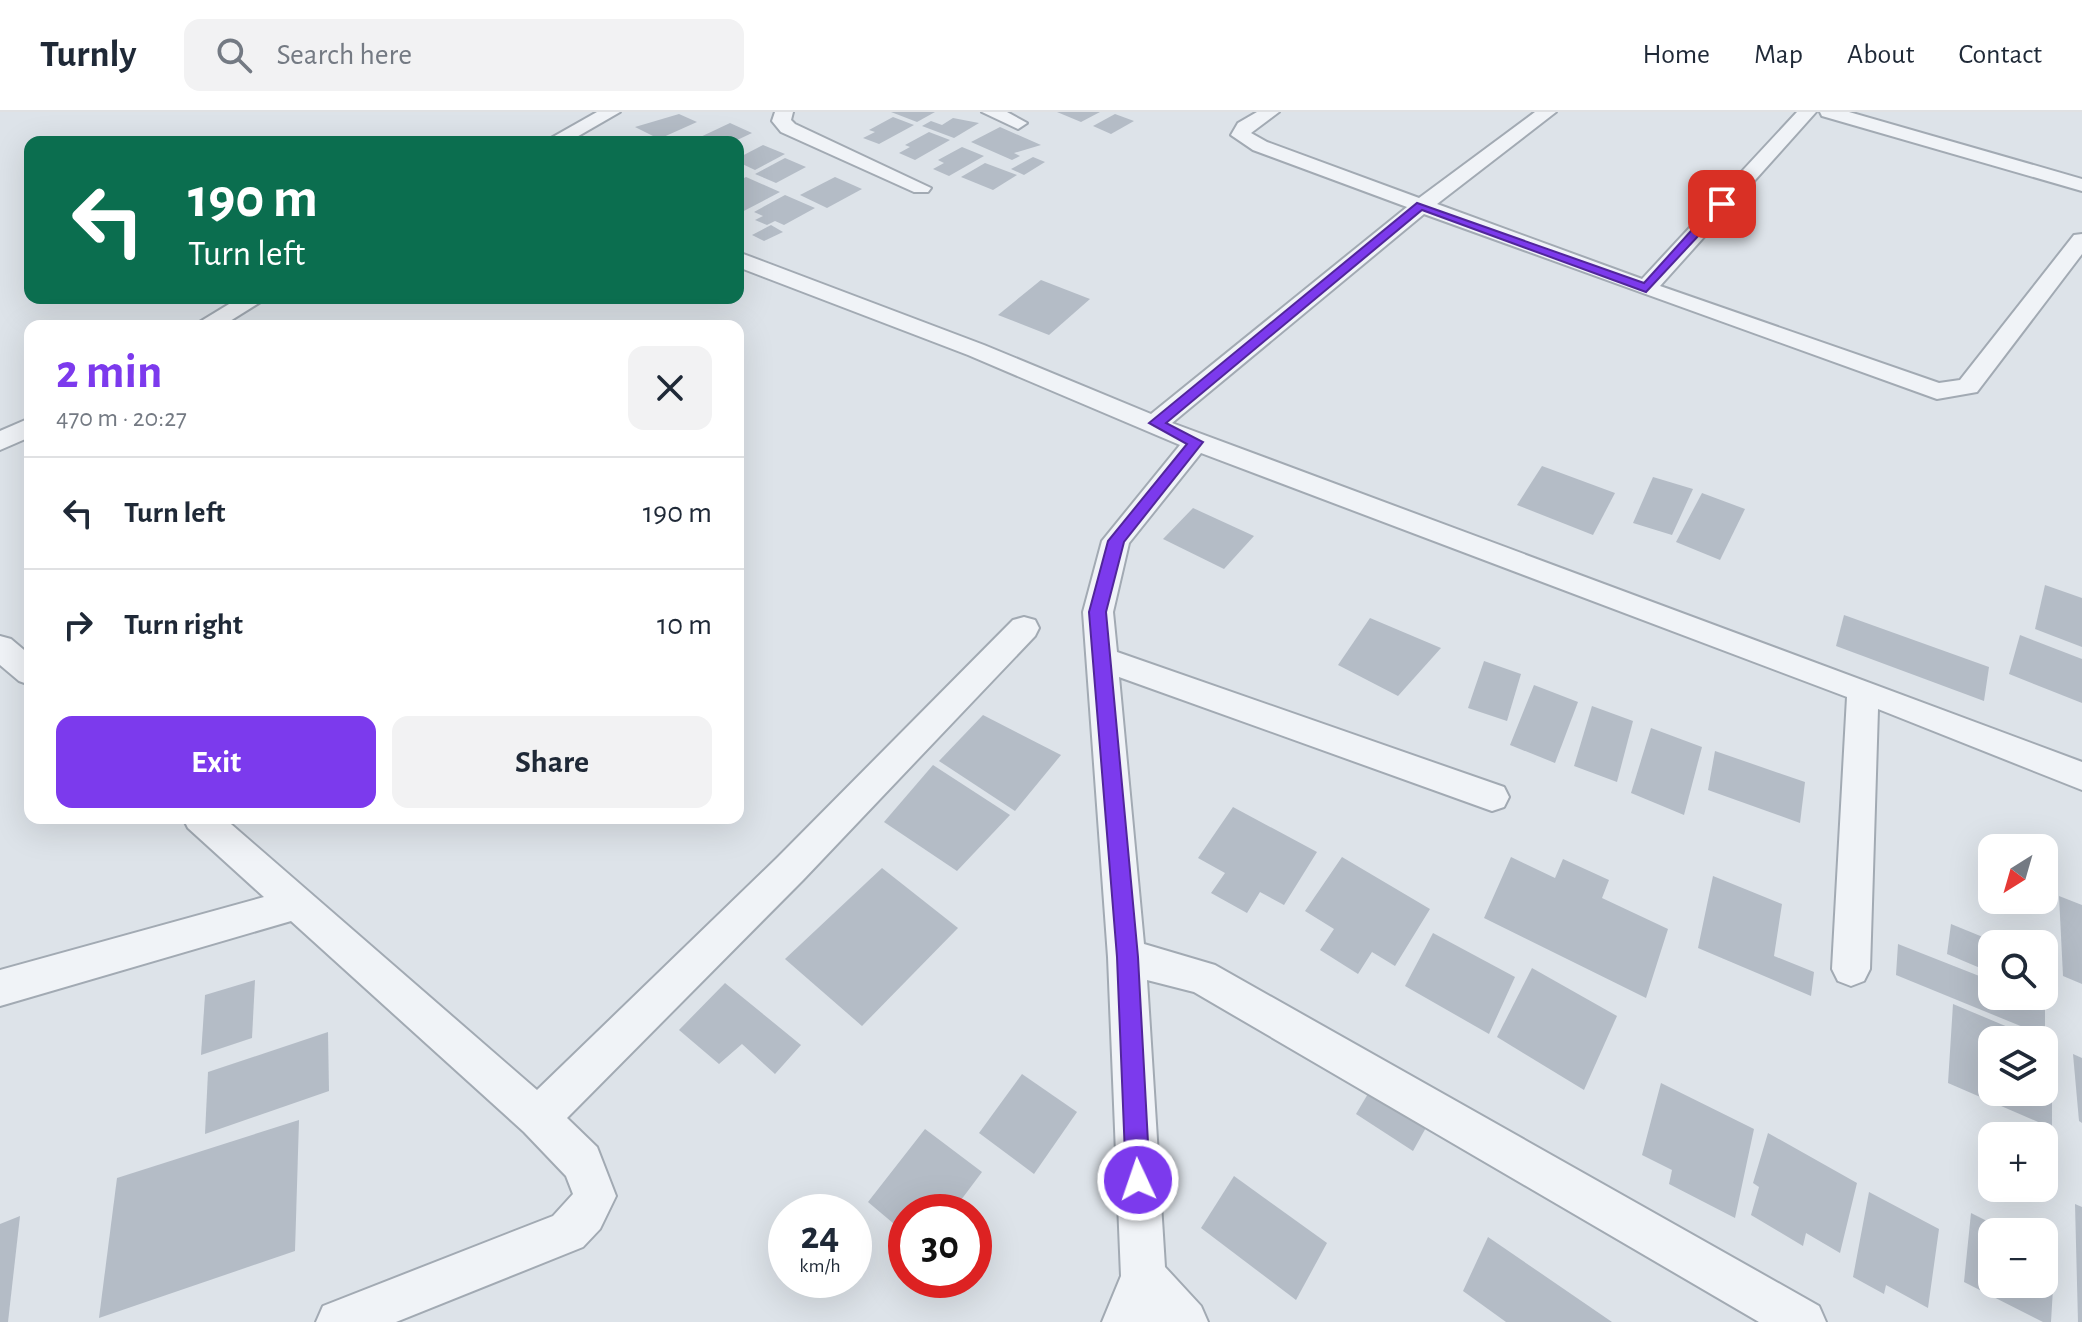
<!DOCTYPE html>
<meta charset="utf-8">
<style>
:root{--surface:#fff;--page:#f2f2f3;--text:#1f2937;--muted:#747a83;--line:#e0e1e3;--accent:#7c3aed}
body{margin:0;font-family:"Alegreya Sans",sans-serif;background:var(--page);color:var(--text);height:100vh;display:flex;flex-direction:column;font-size:30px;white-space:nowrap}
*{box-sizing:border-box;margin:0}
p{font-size:26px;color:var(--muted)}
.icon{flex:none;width:44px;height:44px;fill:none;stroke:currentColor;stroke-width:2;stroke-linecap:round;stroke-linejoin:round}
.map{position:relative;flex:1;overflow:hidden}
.side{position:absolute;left:24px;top:208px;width:720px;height:504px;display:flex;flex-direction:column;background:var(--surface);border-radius:16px;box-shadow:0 8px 32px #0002}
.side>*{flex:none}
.guide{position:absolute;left:24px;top:24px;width:720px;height:168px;border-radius:16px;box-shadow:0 8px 32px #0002;background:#0b6e4f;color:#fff;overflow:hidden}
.needle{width:52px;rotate:217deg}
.controls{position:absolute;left:1978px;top:722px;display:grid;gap:16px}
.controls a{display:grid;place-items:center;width:80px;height:80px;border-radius:16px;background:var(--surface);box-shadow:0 8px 32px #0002;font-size:40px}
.speed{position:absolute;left:768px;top:1082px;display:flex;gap:16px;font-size:40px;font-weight:700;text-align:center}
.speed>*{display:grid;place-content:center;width:104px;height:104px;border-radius:50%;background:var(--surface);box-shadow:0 8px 32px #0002;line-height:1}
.speed small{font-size:20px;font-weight:400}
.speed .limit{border:12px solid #d22;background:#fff;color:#111}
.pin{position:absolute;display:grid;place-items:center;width:68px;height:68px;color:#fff;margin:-34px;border-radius:16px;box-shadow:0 4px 12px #0006}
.me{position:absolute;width:88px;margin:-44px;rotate:357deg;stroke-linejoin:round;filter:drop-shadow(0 0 6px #0008)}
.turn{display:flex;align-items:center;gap:28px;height:168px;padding:0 32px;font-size:36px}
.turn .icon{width:104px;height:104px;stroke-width:2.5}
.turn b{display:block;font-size:56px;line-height:68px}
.round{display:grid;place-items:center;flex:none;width:84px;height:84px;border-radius:16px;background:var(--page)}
.head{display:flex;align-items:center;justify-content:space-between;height:136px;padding:0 32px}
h1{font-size:48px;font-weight:600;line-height:60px;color:var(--accent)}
.primary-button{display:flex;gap:16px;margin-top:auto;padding:16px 32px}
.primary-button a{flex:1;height:92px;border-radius:16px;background:var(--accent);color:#fff;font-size:32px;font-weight:600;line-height:92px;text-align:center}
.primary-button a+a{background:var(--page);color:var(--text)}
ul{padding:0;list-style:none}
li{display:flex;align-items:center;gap:24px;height:112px;padding:0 32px;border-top:2px solid var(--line)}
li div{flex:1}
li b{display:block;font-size:30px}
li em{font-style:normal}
header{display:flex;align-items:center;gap:48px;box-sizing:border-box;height:112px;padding:0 40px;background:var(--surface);border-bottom:2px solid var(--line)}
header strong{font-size:38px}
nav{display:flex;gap:44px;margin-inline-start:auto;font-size:28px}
.search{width:560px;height:72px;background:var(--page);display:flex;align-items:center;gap:20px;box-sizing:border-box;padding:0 28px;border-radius:16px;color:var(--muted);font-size:30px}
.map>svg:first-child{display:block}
.building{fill:#b4bcc6}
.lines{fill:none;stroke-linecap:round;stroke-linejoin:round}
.minor-casing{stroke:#a2aab3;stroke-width:4}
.minor{fill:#f0f3f7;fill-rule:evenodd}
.route{fill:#7c3aed;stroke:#51269a;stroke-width:2}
</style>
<header>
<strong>Turnly</strong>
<div class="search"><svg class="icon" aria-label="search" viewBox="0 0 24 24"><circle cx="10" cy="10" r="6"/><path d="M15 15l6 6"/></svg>Search here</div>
<nav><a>Home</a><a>Map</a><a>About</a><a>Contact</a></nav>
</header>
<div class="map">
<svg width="2082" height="1210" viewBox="0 0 2082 1210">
<rect width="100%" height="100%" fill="#dde3e9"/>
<g class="building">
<path d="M 891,0 L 935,0 L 917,10 Z"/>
<path d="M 1057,0 L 1100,0 L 1081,10 Z"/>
<path d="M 679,2 L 697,10 L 659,27 L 635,15 Z"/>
<path d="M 1115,2 L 1134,9 L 1111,22 L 1093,14 Z"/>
<path d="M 893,5 L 914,13 L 879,32 L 863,26 L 875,20 L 869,18 Z"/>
<path d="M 953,6 L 979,11 L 954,26 L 922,14 L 931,9 L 942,13 Z"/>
<path d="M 730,11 L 752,21 L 733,30 L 694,28 Z"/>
<path d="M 1000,15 L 1041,33 L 1014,41 L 1020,44 L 1012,48 L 971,30 Z"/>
<path d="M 929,20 L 950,28 L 915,48 L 899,41 L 910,35 L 905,33 Z"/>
<path d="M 763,33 L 785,42 L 755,58 L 738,50 L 738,46 Z"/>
<path d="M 962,35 L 984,44 L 949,64 L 933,57 L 944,51 L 938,48 Z"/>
<path d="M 1033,45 L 1045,50 L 1024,63 L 1011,57 Z"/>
<path d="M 785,46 L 806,55 L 776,71 L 755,62 Z"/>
<path d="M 985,51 L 1017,63 L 993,78 L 961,65 Z"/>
<path d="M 746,65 L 780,80 L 738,102 L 738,69 Z"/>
<path d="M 835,65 L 862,77 L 827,96 L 800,83 Z"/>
<path d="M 785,83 L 815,96 L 784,113 L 775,109 L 767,113 L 755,108 L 763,104 L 754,100 Z"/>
<path d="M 771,113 L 783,120 L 764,129 L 752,123 Z"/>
<path d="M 1041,168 L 1090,187 L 1049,223 L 998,203 Z"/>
<path d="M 1542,354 L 1615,381 L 1593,423 L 1517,393 Z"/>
<path d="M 1653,365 L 1693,377 L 1672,423 L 1633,411 Z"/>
<path d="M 1702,381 L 1745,397 L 1720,448 L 1676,430 Z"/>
<path d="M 1193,396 L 1254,424 L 1224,457 L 1163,427 Z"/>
<path d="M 2045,473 L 2082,486 L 2082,535 L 2035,517 Z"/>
<path d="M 1844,503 L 1989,555 L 1984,589 L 1836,534 Z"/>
<path d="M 1370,506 L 1441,536 L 1398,584 L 1338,553 Z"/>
<path d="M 2020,523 L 2082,547 L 2082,591 L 2009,562 Z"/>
<path d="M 1484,549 L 1521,562 L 1507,609 L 1468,596 Z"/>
<path d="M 1534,573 L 1578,590 L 1555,651 L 1510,633 Z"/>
<path d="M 1592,594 L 1633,609 L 1617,670 L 1574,654 Z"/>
<path d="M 983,603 L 1061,643 L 1015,699 L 939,649 Z"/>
<path d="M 1651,616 L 1702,635 L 1684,703 L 1631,681 Z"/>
<path d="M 1715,639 L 1805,670 L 1800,711 L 1708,678 Z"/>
<path d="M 933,653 L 1010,703 L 957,759 L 884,710 Z"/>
<path d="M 1233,695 L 1317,740 L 1284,793 L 1260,780 L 1247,801 L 1211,781 L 1225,761 L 1198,746 Z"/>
<path d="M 1342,745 L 1430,797 L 1395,854 L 1372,840 L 1358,862 L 1320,838 L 1334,817 L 1305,799 Z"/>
<path d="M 1511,745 L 1555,766 L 1563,747 L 1609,768 L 1602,786 L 1668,817 L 1646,886 L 1484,806 Z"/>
<path d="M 882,756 L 958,816 L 862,914 L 785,847 Z"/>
<path d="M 1713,764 L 1782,792 L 1774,844 L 1814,860 L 1811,884 L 1698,836 Z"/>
<path d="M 2059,784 L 2082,793 L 2082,872 L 2063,864 Z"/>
<path d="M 1951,812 L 2000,832 L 1992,832 L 1992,861 L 1947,842 Z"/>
<path d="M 1433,821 L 1515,865 L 1489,922 L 1405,874 Z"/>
<path d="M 1898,832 L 1992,869 L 1992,884 L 2029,884 L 2045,890 L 2045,924 L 1896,863 Z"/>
<path d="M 1532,856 L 1617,904 L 1584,978 L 1497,925 Z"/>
<path d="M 255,868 L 252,926 L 201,943 L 205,883 Z"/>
<path d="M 725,871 L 801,933 L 775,962 L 742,932 L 719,952 L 679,918 Z"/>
<path d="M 1953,892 L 2039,928 L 1992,928 L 1992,980 L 2044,980 L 2044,930 L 2052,933 L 2052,1016 L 1948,971 Z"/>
<path d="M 328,920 L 329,979 L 205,1022 L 208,960 Z"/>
<path d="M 2073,942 L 2082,946 L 2082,1011 L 2079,1009 Z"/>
<path d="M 1022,962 L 1077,1000 L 1034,1062 L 979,1021 Z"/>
<path d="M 1661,971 L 1754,1017 L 1735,1106 L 1669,1072 L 1672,1058 L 1642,1043 Z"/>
<path d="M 1372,975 L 1428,1012 L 1413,1039 L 1356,1002 Z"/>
<path d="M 299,1008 L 295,1139 L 99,1206 L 117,1066 Z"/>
<path d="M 925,1017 L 982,1060 L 952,1100 L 906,1100 L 906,1122 L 868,1090 Z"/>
<path d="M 1768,1021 L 1857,1071 L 1840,1141 L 1806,1121 L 1803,1134 L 1751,1103 L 1759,1075 L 1753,1071 Z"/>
<path d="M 1234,1064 L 1327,1131 L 1296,1188 L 1201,1116 Z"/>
<path d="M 1869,1080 L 1939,1117 L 1928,1196 L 1886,1173 L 1884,1182 L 1853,1165 Z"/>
<path d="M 2075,1092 L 2082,1095 L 2082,1210 L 2078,1210 Z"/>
<path d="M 1971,1101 L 2009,1120 L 1992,1120 L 1992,1172 L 2044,1172 L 2044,1138 L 2055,1143 L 2051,1210 L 2043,1210 L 1964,1170 Z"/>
<path d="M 20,1104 L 8,1210 L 0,1210 L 0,1112 Z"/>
<path d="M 1488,1125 L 1612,1210 L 1506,1210 L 1463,1179 Z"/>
</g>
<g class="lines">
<g class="minor-casing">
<g id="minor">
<path d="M 597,0 L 620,0 L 568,30 L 544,30 Z"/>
<path d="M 775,0 L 793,0 L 791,8 L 795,12 L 931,76 L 928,80 L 914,80 L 781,20 L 772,9 Z"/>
<path d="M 982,0 L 1007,0 L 1027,11 L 1018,17 Z"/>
<path d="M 1257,0 L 1279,0 L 1251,21 L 1267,30 L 1419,86 L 1535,0 L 1556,0 L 1437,92 L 1642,167 L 1797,0 L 1816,0 L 1660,174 L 1939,271 L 1960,268 L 2074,123 L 2082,122 L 2082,142 L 1977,280 L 1937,287 L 1424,102 L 1172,311 L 2082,650 L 2082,678 L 1878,597 L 1870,857 L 1864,869 L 1851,874 L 1838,869 L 1832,857 L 1847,585 L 1201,341 L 1129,431 L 1113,500 L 1117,540 L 1504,675 L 1509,685 L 1504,695 L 1492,699 L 1119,565 L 1144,832 L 1215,853 L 1819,1194 L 1826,1210 L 1759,1210 L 1194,880 L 1147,868 L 1165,1155 L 1201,1194 L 1208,1210 L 1102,1210 L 1121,1164 L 1108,845 L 1083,500 L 1102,429 L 1180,333 L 968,243 L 738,155 L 738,140 L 984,233 L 1151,302 L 1407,95 L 1253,38 L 1231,23 L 1238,11 Z"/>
<path d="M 1820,0 L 1849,0 L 2082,67 L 2082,79 L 1822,4 Z"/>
<path d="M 239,186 L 267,186 L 222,214 L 193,214 Z"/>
<path d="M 30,306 L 30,325 L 0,338 L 0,319 Z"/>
<path d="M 1024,505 L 1035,508 L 1039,516 L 1035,524 L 803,768 L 567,1006 L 597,1035 L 616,1084 L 600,1117 L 583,1135 L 396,1210 L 316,1210 L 323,1194 L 553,1104 L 573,1082 L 566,1064 L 524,1020 L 291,809 L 0,894 L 0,858 L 264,785 L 188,716 L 183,706 L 224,706 L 537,978 L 777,746 L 1013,508 Z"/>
<path d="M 0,524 L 11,527 L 30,543 L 30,573 L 19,569 L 0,553 Z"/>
</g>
</g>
<use href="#minor" class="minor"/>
</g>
<path class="route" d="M 1718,89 L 1728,92 L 1646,180 L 1422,98 L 1166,311 L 1203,330 L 1124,430 L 1106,500 L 1138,845 L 1150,1068 L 1147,1076 L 1138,1080 L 1130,1076 L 1126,1068 L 1117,845 L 1089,500 L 1108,429 L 1187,332 L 1149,311 L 1417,91 L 1644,171 Z"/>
</svg>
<div class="controls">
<a><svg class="needle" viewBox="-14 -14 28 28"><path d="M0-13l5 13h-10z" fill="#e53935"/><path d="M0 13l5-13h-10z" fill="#747a83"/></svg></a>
<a><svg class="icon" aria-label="search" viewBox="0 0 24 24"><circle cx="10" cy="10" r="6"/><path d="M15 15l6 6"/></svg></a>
<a><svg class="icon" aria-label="layers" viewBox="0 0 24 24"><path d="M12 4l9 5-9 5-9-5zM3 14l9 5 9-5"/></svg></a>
<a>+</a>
<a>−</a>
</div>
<div class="speed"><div>24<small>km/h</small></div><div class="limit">30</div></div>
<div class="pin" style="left:1722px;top:92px;background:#d93025"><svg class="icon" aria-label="arrive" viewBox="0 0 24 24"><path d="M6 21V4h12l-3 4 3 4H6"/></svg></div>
<svg class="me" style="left:1138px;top:1068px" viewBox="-20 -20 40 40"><circle r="17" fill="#7c3aed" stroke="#fff" stroke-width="3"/><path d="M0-11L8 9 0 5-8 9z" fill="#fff"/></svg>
<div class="guide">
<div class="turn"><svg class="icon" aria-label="left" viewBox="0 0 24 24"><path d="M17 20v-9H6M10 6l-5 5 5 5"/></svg><div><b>190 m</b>Turn left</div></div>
</div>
<section class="side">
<div class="head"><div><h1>2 min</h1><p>470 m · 20:27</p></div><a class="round"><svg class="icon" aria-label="close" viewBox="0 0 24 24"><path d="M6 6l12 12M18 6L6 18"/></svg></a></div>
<ul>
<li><svg class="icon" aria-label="left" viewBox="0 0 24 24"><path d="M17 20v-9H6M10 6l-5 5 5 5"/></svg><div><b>Turn left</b></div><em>190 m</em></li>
<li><svg class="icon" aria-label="right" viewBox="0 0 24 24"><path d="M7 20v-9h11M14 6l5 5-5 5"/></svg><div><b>Turn right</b></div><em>10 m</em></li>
</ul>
<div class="primary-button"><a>Exit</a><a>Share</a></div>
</section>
</div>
